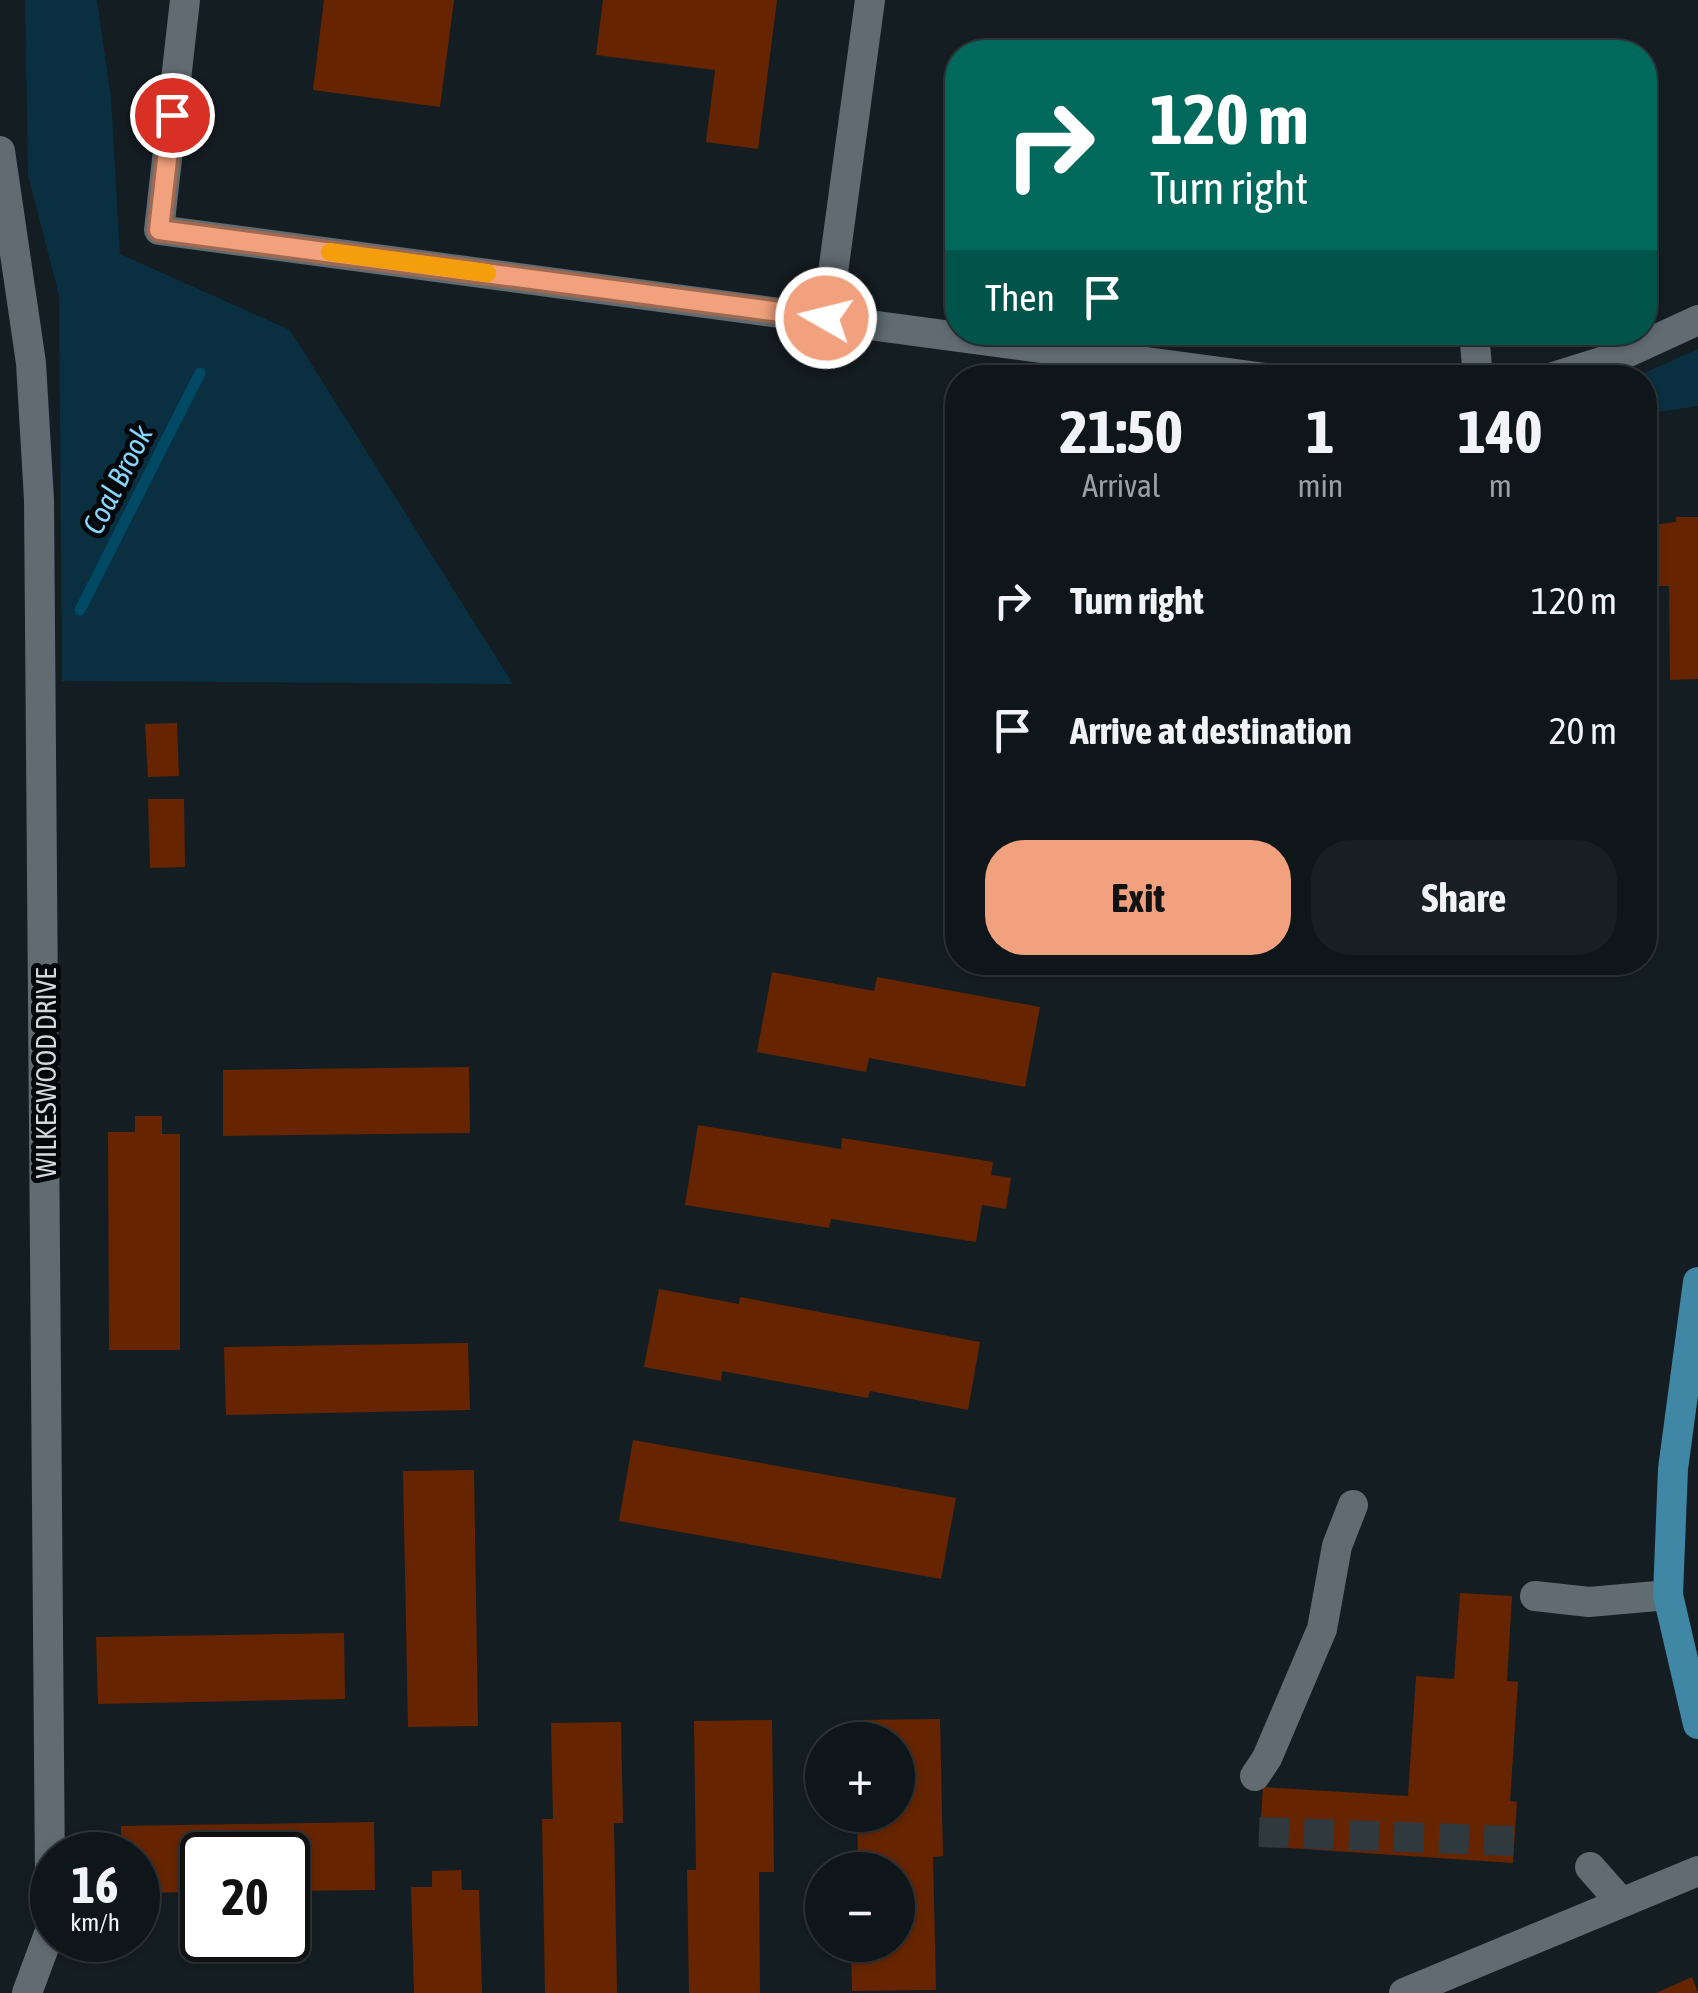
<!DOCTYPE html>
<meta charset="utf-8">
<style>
:root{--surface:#0f161a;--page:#181f23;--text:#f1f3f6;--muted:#9b9fa2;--line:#2f3539;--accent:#f1a17d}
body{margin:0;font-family:"Asap Condensed",sans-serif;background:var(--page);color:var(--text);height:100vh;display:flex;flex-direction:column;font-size:38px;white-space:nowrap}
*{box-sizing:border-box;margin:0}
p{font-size:32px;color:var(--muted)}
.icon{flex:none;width:55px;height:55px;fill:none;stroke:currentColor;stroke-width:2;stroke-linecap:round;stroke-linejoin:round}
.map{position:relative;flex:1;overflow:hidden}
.drawer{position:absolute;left:945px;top:365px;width:712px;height:610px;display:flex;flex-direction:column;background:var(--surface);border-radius:40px;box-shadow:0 2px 8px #0004,0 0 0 2px var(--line)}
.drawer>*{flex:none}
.guide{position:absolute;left:945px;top:40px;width:712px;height:305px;border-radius:40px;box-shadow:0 2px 8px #0004,0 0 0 2px var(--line);background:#00695c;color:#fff;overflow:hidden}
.controls{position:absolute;left:805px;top:1722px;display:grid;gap:20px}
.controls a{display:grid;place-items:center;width:110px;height:110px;border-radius:50%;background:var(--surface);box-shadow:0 2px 8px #0004,0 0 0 2px var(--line);font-size:50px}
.speed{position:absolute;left:30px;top:1832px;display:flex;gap:20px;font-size:50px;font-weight:700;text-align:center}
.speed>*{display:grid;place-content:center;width:130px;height:130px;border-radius:50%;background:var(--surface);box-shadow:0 2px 8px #0004,0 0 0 2px var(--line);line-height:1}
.speed small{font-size:25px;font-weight:400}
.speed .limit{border:5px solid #111;border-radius:15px;background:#fff;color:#111}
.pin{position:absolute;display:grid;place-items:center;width:85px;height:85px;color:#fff;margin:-42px;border:5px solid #fff;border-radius:50%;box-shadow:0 2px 10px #0007}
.me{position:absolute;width:110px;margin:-55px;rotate:278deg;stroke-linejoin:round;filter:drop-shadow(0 0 8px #0008)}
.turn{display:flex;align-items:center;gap:35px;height:210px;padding:0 40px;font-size:45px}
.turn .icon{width:130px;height:130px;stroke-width:2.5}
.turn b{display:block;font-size:70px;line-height:85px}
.then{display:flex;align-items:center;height:95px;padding:0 40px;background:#0003;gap:20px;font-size:38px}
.eta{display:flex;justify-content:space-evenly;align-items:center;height:170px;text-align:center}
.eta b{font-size:60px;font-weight:700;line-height:70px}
.primary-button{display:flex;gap:20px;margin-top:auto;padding:20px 40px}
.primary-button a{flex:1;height:115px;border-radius:40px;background:var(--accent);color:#111;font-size:40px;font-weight:700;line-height:115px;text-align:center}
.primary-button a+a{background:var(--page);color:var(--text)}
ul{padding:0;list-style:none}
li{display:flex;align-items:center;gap:30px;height:130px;padding:0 40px}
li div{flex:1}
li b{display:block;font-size:38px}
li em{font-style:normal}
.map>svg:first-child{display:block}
.green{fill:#092f40}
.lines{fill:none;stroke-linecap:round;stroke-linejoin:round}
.stream{stroke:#004964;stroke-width:11}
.building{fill:#662500}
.minor-tunnel{stroke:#30393e;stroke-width:30;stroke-dasharray:30 15;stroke-linecap:butt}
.minor{stroke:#606b72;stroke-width:30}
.major{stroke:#4087a6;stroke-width:30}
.route-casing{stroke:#9d6951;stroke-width:25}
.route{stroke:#f1a17d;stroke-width:18}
.slow{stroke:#f59e0b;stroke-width:18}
.labels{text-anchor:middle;stroke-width:10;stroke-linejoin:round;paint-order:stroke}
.street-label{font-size:28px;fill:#d2d9dc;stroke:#040709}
.water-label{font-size:30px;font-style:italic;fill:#87d5fd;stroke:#040709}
</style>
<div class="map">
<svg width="1698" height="1993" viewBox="0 0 1698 1993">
<rect width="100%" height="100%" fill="#141d22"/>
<g class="green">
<path d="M 25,0 L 97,0 L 111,98 L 120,254 L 290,330 L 513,684 L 62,681 L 59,295 L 28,175 Z"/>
<path d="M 1698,349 L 1698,406 L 1645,414 L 1645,378 L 1635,377 Z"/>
</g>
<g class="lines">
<path class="stream" d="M 80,610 L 200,373"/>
</g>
<g class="building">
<path d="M 324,0 L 454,0 L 440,107 L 313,90 Z"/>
<path d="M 603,0 L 777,0 L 758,149 L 706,142 L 715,70 L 596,55 Z"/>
<path d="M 1676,517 L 1698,517 L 1698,679 L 1670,680 L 1669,586 L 1654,586 L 1645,579 L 1645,560 L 1649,556 L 1645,551 L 1645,526 L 1676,522 Z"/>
<path d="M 177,723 L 179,776 L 148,777 L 145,724 Z"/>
<path d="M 148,799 L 184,799 L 185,867 L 150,868 Z"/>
<path d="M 772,972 L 874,991 L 877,977 L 1040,1007 L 1025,1087 L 869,1058 L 866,1072 L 757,1052 Z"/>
<path d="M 469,1067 L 470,1133 L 223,1136 L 223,1070 Z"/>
<path d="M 135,1116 L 162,1116 L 162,1134 L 180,1134 L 180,1350 L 109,1350 L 108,1132 L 135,1132 Z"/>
<path d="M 698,1125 L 841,1149 L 842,1138 L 993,1162 L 991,1175 L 1011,1178 L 1006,1209 L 982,1205 L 976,1242 L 831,1219 L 829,1228 L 685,1205 Z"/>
<path d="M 659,1289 L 739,1304 L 740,1297 L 980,1342 L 968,1410 L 870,1391 L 868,1398 L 722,1371 L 721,1381 L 644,1367 Z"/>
<path d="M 468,1343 L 470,1410 L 226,1415 L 224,1347 Z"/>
<path d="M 633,1440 L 956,1498 L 941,1579 L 619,1521 Z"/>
<path d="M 474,1470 L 478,1726 L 408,1727 L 403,1471 Z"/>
<path d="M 1460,1593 L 1512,1596 L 1507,1681 L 1518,1682 L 1510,1801 L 1517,1802 L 1513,1863 L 1259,1846 L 1263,1787 L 1408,1796 L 1416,1676 L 1454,1679 Z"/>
<path d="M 344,1633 L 345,1699 L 98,1704 L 96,1637 Z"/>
<path d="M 940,1719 L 943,1856 L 933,1857 L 936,1990 L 852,1991 L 851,1945 L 898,1945 L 898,1870 L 849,1870 L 849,1857 L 858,1857 L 857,1815 L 898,1815 L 898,1740 L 855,1740 L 855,1720 Z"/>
<path d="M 772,1720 L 774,1872 L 759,1872 L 760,1993 L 689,1993 L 687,1870 L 696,1870 L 694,1721 Z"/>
<path d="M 621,1722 L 623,1823 L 614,1823 L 617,1993 L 545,1993 L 542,1819 L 553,1819 L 551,1723 Z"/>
<path d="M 374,1822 L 375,1890 L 288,1891 L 288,1855 L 202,1855 L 202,1892 L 138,1893 L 138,1855 L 121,1855 L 121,1826 Z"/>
<path d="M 461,1870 L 462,1890 L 479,1890 L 482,1993 L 414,1993 L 411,1887 L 432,1887 L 432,1871 Z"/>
<path d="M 1692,1977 L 1698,1993 L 1656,1993 Z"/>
</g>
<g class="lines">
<path class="minor-tunnel" d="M 1259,1832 L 1515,1841"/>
<g class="minor">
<path d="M 185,0 L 159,230 L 1266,378"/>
<path d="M 0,151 L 31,363 L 39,500 L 50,1880 L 50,1931 L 27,1993"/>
<path d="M 827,317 L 870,0"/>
<path d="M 1474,332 L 1478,378"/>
<path d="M 1550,378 L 1620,356 L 1698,320"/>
<path d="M 1535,1596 L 1589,1602 L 1668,1595"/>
<path d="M 1255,1776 L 1267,1758 L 1322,1629 L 1337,1546 L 1353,1505"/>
<path d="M 1590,1867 L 1620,1901"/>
<path d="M 1404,1993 L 1698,1871"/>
</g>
<path class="major" d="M 1698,1282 L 1673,1469 L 1668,1595 L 1698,1724"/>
</g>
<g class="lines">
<g class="route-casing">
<path id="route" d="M 172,115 L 159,230 L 826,318"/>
</g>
<use href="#route" class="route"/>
<path class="slow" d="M 330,252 L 487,273"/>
</g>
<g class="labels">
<g class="street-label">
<text transform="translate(46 1073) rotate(-90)" y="10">WILKESWOOD DRIVE</text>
</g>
<g class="water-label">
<text transform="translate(118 480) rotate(-63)" y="10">Coal Brook</text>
</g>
</g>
</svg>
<div class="controls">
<a>+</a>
<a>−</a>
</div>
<div class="speed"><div>16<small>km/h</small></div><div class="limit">20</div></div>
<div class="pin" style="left:172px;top:115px;background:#d93025"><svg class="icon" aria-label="arrive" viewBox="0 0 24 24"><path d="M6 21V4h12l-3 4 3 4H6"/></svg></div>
<svg class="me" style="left:826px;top:318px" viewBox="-20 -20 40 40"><circle r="17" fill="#f1a17d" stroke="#fff" stroke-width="3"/><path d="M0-11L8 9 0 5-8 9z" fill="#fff"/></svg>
<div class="guide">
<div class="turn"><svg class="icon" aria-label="right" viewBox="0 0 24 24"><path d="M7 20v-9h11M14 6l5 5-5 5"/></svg><div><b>120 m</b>Turn right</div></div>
<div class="then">Then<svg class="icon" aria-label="arrive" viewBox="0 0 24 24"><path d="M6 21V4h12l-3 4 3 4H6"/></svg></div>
</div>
<section class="drawer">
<div class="eta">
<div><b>21:50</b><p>Arrival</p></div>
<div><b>1</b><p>min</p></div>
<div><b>140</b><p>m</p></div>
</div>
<ul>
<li><svg class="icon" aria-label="right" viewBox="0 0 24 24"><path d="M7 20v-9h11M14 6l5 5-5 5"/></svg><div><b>Turn right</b></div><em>120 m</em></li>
<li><svg class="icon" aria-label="arrive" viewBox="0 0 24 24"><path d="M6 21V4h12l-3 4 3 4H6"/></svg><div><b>Arrive at destination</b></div><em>20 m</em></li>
</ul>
<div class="primary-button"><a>Exit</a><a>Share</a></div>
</section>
</div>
